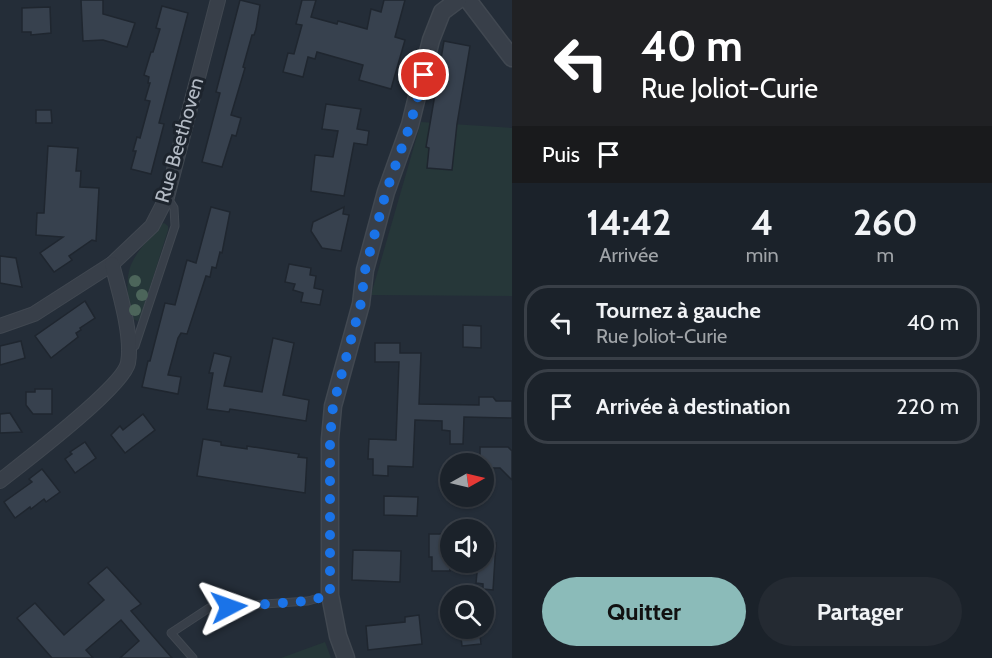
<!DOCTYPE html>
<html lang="fr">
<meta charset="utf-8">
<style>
:root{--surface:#1b222a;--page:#242a32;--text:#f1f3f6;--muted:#a0a4a8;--line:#393f47;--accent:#8bbbb9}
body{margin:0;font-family:Cabin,sans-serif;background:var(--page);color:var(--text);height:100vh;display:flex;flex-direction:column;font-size:22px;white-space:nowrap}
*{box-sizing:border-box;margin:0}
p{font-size:20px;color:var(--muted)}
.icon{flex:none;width:33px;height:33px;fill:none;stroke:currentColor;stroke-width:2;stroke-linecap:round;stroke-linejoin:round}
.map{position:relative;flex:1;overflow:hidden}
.drawer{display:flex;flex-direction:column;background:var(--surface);width:480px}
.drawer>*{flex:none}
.hud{background:#202124;color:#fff;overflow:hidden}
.needle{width:39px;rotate:82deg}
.fabs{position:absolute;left:440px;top:453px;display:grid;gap:12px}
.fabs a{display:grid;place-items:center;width:54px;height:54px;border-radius:50%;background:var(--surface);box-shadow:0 2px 4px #0004,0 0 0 2px var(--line);font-size:30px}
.pin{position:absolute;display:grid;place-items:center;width:51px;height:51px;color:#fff;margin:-26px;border:3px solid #fff;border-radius:50%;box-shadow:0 2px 6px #0007}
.me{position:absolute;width:66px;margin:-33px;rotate:86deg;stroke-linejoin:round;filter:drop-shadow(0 0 4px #0008)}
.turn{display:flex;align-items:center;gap:21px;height:126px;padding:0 30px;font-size:27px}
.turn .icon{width:78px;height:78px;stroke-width:2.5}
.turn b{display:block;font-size:42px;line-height:51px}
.then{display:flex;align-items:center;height:57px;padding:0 30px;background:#0003;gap:12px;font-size:22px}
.eta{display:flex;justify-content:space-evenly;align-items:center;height:102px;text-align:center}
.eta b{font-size:36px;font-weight:800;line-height:42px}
.action{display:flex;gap:12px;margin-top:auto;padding:12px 30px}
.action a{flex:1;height:69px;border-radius:36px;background:var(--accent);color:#111;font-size:24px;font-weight:800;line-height:69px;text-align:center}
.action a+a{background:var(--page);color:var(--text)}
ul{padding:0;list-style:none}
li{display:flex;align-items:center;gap:18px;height:75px;margin:0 12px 9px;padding:0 18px;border:3px solid var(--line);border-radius:24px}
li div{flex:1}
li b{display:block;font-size:22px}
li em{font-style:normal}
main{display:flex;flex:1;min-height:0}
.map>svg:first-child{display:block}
.green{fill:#263739}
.building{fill:#37414e;stroke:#1f262f;stroke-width:1.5}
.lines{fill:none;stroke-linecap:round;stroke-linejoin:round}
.service-casing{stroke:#414851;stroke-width:9}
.minor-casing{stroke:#414851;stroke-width:16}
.tertiary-casing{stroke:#414851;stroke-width:19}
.service{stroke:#383f49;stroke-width:7}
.minor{stroke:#383f49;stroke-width:14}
.tertiary{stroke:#383f49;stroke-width:16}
.tree{fill:#4c655a}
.route{stroke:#1a73e8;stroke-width:10;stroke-dasharray:0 18}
.labels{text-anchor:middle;stroke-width:6;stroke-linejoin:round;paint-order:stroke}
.street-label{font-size:20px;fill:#b3bac4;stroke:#1d242d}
</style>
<main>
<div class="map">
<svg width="512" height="658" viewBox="0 0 512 658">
<rect width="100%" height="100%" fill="#242d38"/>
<g class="green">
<path d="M 421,122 L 512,128 L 512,296 L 371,295 Z"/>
<path d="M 164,223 L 168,226 L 168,230 L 141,316 L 138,321 L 130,318 C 124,265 127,265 160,225 Z"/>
<path d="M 325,642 L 331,658 L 281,658 Z"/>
</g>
<g class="building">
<path d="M 81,0 L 103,0 L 103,14 L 135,23 L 127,47 L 103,40 L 83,41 Z"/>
<path d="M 240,0 L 260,5 L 256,29 L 254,35 L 252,35 L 243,67 L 245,68 L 231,115 L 241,118 L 236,136 L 232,135 L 222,167 L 202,162 L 220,93 L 216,92 Z"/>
<path d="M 302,0 L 316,0 L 311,17 L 337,24 L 338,21 L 367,29 L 371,9 L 381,12 L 384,0 L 405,0 L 395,37 L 405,40 L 391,89 L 359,80 L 363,65 L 317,52 L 315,59 L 308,57 L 303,77 L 283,72 L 288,53 L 294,54 L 302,25 L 296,24 Z"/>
<path d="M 162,6 L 188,13 L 159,123 L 164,124 L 151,174 L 131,169 L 136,151 L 133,151 L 137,137 L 140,138 L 150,101 L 145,100 L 150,83 L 148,83 L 149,77 L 144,75 L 151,52 L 153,52 L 160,29 L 156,28 Z"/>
<path d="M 50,7 L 51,33 L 31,35 L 31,32 L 22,32 L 22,8 Z"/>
<path d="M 444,41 L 470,46 L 457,124 L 452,170 L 427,168 L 429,148 L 426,147 Z"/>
<path d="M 326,104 L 361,109 L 357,129 L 369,131 L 367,145 L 354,143 L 344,196 L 311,191 L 315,155 L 333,157 L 338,131 L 322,129 Z"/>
<path d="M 36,110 L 51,110 L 52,123 L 36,123 Z"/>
<path d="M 48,146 L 78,148 L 76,171 L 81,171 L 80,187 L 99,188 L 96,241 L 92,240 L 69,256 L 72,260 L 54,272 L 40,253 L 63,237 L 36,235 L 37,213 L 44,213 Z"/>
<path d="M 211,207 L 230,212 L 222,253 L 220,252 L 216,268 L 212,267 L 210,277 L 206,276 L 187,334 L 181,333 L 178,338 L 168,375 L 181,377 L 178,394 L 142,387 L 148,361 L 150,361 L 165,303 L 175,305 L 187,260 L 196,263 Z"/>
<path d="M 344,207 L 343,214 L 349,215 L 341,251 L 322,248 L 311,231 L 313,222 Z"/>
<path d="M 0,256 L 16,258 L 22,287 L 0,283 Z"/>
<path d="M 289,264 L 311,268 L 310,275 L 316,276 L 314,288 L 323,290 L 320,305 L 301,302 L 303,293 L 293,290 L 295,284 L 285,282 Z"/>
<path d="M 85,301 L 95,318 L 80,328 L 81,330 L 76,333 L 78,337 L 51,358 L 35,336 Z"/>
<path d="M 463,325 L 481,326 L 481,348 L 463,347 Z"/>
<path d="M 273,338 L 294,343 L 283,395 L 309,400 L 306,421 L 230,409 L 229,412 L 207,409 L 213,373 L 209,373 L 214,353 L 231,357 L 224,386 L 262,392 Z"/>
<path d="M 21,341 L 25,358 L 0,365 L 0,346 Z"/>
<path d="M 375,343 L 400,343 L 400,353 L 421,353 L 419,404 L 479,405 L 479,397 L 493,397 L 496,401 L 512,401 L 512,418 L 464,417 L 463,444 L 450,444 L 450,431 L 442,430 L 442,421 L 415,420 L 413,467 L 388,466 L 388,476 L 373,475 L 373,459 L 368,459 L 369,439 L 396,440 L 399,362 L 375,362 Z"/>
<path d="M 35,389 L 52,389 L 52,414 L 33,414 L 26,405 L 26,392 L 35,392 Z"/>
<path d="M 10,413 L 22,432 L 0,433 L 0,414 Z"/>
<path d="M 143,414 L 155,430 L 125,453 L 111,435 L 120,426 L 123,430 Z"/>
<path d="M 203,439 L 221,442 L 221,445 L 247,449 L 247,446 L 299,454 L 298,457 L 307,458 L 305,493 L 197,476 Z"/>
<path d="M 85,442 L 96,458 L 75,473 L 65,459 L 72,454 L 70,452 Z"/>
<path d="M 480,447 L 508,447 L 512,451 L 512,480 L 500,468 L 483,468 L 483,464 L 480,464 Z"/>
<path d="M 42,469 L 60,492 L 46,502 L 44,499 L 31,509 L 30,507 L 15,518 L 4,502 L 32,482 L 29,479 Z"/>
<path d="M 384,496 L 418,497 L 417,516 L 384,515 Z"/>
<path d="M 429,534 L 450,534 L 450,571 L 432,571 L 432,557 L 429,557 Z"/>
<path d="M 483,542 L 496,543 L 493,590 L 483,589 L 483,584 L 476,583 L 478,562 L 483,562 Z"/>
<path d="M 353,550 L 401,551 L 400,582 L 352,580 Z"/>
<path d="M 107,567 L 141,604 L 131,611 L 172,658 L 120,658 L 139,641 L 121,620 L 86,650 L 93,658 L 52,658 L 17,618 L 35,603 L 64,635 L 104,600 L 88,583 Z"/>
<path d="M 419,615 L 422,644 L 368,650 L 366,626 L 405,622 L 405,617 Z"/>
<path d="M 460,628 L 479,628 L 481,644 L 462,646 Z"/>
</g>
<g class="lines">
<g class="service-casing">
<g id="service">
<path d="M 131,349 L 135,346 L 175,226 L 174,208 L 167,197"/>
<path d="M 193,658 L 171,633 L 209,608 L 308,601 L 330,595"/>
</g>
</g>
<g class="minor-casing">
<g id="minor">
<path d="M 0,326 L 34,314 L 112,264 L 152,226 L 167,197 L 218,0"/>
<path d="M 0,481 C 24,462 123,387 128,363 C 133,336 119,291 112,264"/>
</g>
</g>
<g class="tertiary-casing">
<g id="tertiary">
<path d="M 468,0 L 512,58"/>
<path d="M 346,658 L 338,636 L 330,595 L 330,439 L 333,406 L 361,304 L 365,270 L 386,192 L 410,125 L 431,40 L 442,12 L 458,0"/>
</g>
</g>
<use href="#service" class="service"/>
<use href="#minor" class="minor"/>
<use href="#tertiary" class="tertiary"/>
</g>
<g class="tree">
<circle cx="135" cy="281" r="6"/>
<circle cx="142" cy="295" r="6"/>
<circle cx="135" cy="310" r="6"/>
</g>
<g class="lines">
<path class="route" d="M 229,607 L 308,601 L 330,595 L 330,439 L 333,406 L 361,303 L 365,270 L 386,192 L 410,125 L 424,75"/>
</g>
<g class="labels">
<g class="street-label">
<text transform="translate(179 140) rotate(-74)" y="7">Rue Beethoven</text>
</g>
</g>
</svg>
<div class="fabs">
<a><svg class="needle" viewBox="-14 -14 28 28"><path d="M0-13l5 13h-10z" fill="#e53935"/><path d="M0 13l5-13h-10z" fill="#a0a4a8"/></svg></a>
<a><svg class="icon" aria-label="sound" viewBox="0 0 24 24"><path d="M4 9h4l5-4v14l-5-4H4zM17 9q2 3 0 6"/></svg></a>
<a><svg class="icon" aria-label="search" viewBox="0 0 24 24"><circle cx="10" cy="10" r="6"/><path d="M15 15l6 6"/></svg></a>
</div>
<div class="pin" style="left:424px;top:75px;background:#d93025"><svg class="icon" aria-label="arrive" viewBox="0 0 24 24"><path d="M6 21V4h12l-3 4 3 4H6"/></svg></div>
<svg class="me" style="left:229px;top:607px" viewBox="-20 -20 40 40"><path d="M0-17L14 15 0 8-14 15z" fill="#1a73e8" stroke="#fff" stroke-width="4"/></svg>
</div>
<section class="drawer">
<div class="hud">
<div class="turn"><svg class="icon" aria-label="left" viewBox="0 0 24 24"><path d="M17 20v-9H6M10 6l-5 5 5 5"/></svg><div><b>40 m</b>Rue Joliot-Curie</div></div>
<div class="then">Puis<svg class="icon" aria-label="arrive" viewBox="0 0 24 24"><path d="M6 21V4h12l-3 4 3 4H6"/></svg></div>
</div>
<div class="eta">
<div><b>14:42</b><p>Arrivée</p></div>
<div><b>4</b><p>min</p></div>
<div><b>260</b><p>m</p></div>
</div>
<ul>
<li><svg class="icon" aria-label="left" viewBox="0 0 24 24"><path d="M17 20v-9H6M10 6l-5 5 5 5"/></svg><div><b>Tournez à gauche</b><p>Rue Joliot-Curie</p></div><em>40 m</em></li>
<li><svg class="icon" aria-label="arrive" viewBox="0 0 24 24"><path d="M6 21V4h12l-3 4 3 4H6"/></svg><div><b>Arrivée à destination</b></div><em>220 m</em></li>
</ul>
<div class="action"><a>Quitter</a><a>Partager</a></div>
</section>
</main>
